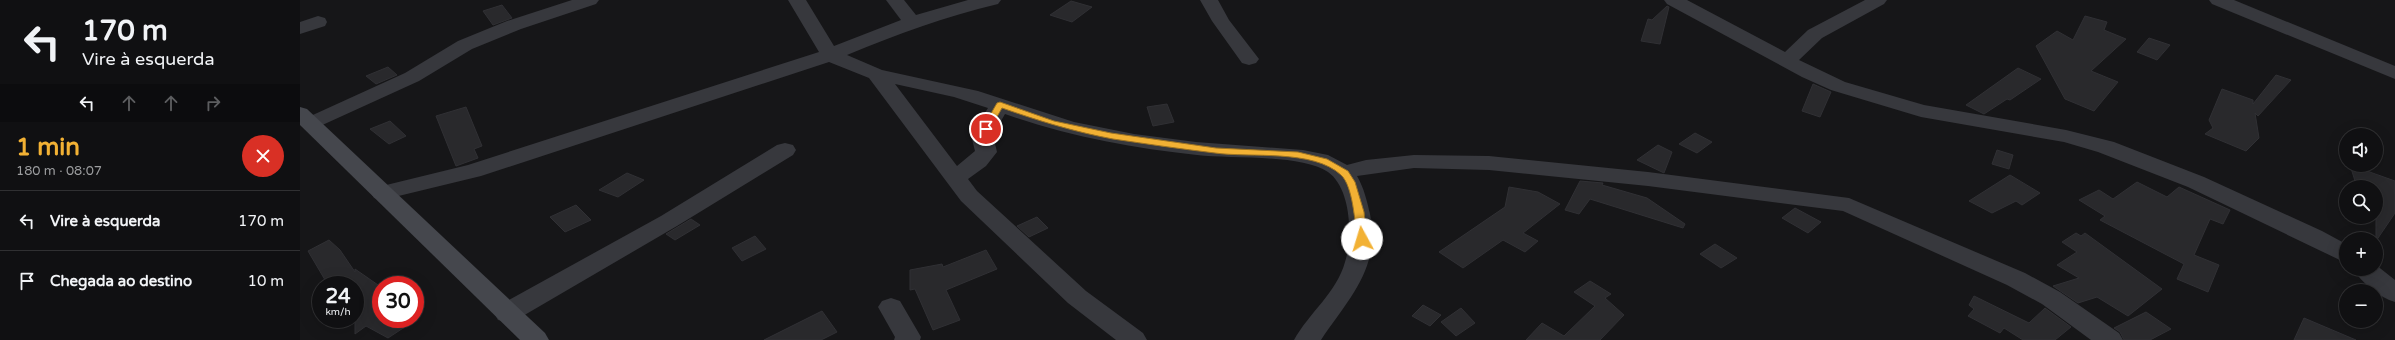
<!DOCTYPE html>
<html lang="pt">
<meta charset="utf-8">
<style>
:root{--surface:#101012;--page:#1e1e20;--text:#f1f3f6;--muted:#9c9d9f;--line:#303032;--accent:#f2b134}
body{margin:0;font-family:"Varela Round",sans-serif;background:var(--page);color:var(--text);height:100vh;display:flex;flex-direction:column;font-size:15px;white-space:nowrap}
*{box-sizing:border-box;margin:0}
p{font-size:13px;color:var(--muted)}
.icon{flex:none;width:22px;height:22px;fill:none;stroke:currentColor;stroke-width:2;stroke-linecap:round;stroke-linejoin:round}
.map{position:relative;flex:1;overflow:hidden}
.sheet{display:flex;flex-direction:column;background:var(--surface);width:300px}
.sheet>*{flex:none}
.top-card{background:#101012;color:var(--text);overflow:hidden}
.controls{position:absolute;left:2039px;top:128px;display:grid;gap:8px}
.controls a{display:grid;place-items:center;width:44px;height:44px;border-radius:50%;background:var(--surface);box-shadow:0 4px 16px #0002,0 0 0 1px var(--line);font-size:20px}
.speed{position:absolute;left:12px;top:276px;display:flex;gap:8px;font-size:20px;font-weight:700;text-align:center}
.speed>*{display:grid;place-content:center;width:52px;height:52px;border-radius:50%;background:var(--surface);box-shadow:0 4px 16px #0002,0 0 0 1px var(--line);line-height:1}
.speed small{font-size:10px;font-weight:400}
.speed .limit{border:6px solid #d22;background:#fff;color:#111}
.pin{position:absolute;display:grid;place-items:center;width:34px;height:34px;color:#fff;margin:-17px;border:2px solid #fff;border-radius:50%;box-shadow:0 1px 4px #0007}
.me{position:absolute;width:44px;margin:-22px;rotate:354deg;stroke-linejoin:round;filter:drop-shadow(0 0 3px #0008)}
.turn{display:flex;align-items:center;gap:14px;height:84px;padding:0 16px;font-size:18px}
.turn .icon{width:52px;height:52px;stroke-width:2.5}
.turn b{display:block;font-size:28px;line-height:34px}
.lanes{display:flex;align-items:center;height:38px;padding:0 16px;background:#0003;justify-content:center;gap:20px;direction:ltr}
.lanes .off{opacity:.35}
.round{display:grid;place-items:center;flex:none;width:42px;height:42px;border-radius:21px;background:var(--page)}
.headline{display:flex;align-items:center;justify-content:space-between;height:68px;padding:0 16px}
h1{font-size:24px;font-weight:800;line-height:30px;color:var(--accent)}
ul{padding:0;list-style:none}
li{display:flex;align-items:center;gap:12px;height:60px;padding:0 16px;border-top:1px solid var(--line)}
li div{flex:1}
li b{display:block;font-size:15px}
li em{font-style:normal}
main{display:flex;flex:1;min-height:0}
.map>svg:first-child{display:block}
.building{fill:#29292c;stroke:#303034}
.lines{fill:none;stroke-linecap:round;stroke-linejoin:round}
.street{fill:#37383d;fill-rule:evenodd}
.secondary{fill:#45474d;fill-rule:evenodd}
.route{fill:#f2b134;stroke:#9d7322}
</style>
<main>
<section class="sheet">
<div class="top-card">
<div class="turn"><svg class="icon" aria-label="left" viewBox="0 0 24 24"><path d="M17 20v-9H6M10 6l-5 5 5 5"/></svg><div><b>170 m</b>Vire à esquerda</div></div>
<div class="lanes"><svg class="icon" aria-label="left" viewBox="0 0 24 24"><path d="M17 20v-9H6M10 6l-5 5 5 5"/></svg><svg class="icon off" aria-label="ahead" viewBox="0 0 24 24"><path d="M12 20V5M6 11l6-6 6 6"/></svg><svg class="icon off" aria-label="ahead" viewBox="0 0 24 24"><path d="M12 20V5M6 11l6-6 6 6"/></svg><svg class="icon off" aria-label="right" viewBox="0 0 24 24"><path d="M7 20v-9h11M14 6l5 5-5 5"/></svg></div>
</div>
<div class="headline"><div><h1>1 min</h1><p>180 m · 08:07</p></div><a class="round" style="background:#d93025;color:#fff"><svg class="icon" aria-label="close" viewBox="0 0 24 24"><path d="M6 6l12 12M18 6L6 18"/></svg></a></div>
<ul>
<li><svg class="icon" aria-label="left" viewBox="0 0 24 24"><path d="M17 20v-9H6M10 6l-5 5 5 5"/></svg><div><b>Vire à esquerda</b></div><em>170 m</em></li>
<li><svg class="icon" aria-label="arrive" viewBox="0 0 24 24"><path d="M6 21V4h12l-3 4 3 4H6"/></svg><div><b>Chegada ao destino</b></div><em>10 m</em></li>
</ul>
</section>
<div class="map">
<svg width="2095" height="340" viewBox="0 0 2095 340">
<rect width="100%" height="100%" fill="#161618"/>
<g class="building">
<path d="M 771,1 L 792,7 L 772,22 L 750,15 Z"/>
<path d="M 202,5 L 212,18 L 193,25 L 183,11 Z"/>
<path d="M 1367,6 L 1369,7 L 1360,44 L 1341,41 L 1348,19 L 1352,20 Z"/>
<path d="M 1785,16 L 1807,22 L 1804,30 L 1826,39 L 1791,71 L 1818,82 L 1794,111 L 1765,99 L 1736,46 L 1757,31 L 1773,40 Z"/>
<path d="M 1849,38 L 1870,45 L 1857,60 L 1837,52 Z"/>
<path d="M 88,67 L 97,75 L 76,84 L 66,76 Z"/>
<path d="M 1718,68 L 1741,79 L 1710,100 L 1707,99 L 1684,114 L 1666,105 Z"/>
<path d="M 1976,75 L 1991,80 L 1958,116 L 1955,113 L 1959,138 L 1946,151 L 1905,134 L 1913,128 L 1909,120 L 1922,89 L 1953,100 L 1953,104 Z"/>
<path d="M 1513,84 L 1531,92 L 1520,117 L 1502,111 Z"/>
<path d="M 867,104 L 874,122 L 853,126 L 847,107 Z"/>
<path d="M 166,107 L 182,146 L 174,149 L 178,158 L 156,166 L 136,116 Z"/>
<path d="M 90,121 L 106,136 L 89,144 L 70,129 Z"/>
<path d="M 1395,133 L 1412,142 L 1397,153 L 1379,144 Z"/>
<path d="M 1358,145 L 1372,152 L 1364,173 L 1337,160 Z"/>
<path d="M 1697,150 L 1713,155 L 1709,169 L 1692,164 Z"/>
<path d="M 2050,165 L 2095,181 L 2095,213 L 2076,241 L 2076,187 L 2064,187 L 2056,184 Z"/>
<path d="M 327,173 L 344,180 L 318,197 L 299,190 Z"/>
<path d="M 1710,175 L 1740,193 L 1722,205 L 1716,201 L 1692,213 L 1669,201 Z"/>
<path d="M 1280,181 L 1303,183 L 1302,185 L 1347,198 L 1385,224 L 1383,228 L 1290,199 L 1279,214 L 1265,210 Z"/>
<path d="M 1837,182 L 1867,197 L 1879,187 L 1930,210 L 1923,224 L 1910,219 L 1894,255 L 1919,265 L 1908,292 L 1877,279 L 1884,264 L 1800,220 L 1805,216 L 1779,200 L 1799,190 L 1813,199 Z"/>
<path d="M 1209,187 L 1238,192 L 1260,204 L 1223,233 L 1238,241 L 1225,252 L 1203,240 L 1163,268 L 1139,252 L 1205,207 Z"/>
<path d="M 276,205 L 291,220 L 265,232 L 250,217 Z"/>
<path d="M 1495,208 L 1521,222 L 1508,233 L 1482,218 Z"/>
<path d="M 737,217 L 748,228 L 729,237 L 717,226 Z"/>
<path d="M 391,219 L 400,225 L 375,240 L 366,234 Z"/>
<path d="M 1776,233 L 1781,236 L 1785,233 L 1862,289 L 1828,316 L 1797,297 L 1778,303 L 1753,286 L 1779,278 L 1757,265 L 1777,252 L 1762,242 Z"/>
<path d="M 455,236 L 466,249 L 442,261 L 432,248 Z"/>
<path d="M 29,240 L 40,250 L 55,272 L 55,269 L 81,287 L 81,319 L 117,319 L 88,338 L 66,326 L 55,334 L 55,321 L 52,319 L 55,319 L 55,285 L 28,285 L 8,251 Z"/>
<path d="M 1415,244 L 1437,258 L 1421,268 L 1400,254 Z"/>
<path d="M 686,250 L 697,269 L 646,290 L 660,320 L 633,330 L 615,289 L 610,290 L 610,270 L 642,264 L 643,267 Z"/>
<path d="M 1290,281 L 1311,294 L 1305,298 L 1324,315 L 1300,340 L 1226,340 L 1242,323 L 1264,336 L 1295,306 L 1274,292 Z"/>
<path d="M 1674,296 L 1729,323 L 1745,308 L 1771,327 L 1755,340 L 1723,340 L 1704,328 L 1700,333 L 1668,316 L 1674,309 L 1669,305 Z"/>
<path d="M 1123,305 L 1141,315 L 1130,326 L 1112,316 Z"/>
<path d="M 1161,308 L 1175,323 L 1156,336 L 1141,322 Z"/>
<path d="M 522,311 L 537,332 L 521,340 L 464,340 Z"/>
<path d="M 1846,312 L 1871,329 L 1850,340 L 1824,340 L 1820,332 L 1814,328 Z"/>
<path d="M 2004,318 L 2056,340 L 1994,340 Z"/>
</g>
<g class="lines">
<g class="street">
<path d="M 272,0 L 299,0 L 296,4 L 221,29 L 172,49 L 119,81 L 18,127 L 11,129 L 4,127 L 1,123 L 4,119 L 105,73 L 158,41 L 207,21 Z"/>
<path d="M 488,0 L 506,0 L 534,46 L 601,20 L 586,0 L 604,0 L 616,15 L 668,0 L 701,0 L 698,4 C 644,17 598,34 547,55 L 582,70 L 678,91 L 774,122 L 834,134 L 896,142 L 1003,150 L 1028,155 L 1047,165 L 1066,160 L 1114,155 L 1189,156 L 1348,172 L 1549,198 L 1725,273 L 1760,292 L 1819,333 L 1823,340 L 1791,340 L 1742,304 L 1707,285 L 1543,211 L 1348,186 L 1189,170 L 1114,168 L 1057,176 C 1064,188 1067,201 1070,214 C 1081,268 1049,298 1021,340 L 994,340 C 1009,313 1037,292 1045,262 C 1053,237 1051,188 1028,172 C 1001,154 930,159 897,155 C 832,148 767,136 705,114 L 693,135 L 697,152 L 686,166 L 668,179 L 677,191 L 786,291 L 843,333 L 847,340 L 816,340 L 768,303 L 661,201 L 569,78 L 529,62 L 181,176 L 82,200 L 74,198 L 71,193 L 74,188 L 168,165 L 519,52 ZM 595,84 L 654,97 L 688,108 L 671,135 L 675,151 L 657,166 Z"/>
<path d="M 900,0 L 918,0 L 929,20 L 959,59 L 956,63 L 949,65 L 942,63 L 912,21 Z"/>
<path d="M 1364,0 L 1387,0 L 1485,52 L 1508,30 L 1565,0 L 1587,0 L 1584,4 L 1522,38 L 1499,60 L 1545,82 L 1624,105 L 1766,130 L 1814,142 L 1904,177 L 2022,231 L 2046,244 L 2046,263 L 1888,187 L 1798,152 L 1764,142 L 1621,117 L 1531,90 L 1502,77 L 1367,4 Z"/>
<path d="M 1909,0 L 1934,0 L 2095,66 L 2095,79 L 1912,4 Z"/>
<path d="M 18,16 L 25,18 L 27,22 L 25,26 L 0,34 L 0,22 Z"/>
<path d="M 485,143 L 493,145 L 496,150 L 493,155 L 377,226 L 216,320 L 207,322 L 198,320 L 194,313 L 198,306 L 361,216 L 477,145 Z"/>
<path d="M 2076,265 L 2095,280 L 2095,302 C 2080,298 2061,282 2053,269 L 2076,269 Z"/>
<path d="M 591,298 L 600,301 L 621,337 L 620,340 L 594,340 L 595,337 L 578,307 L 582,301 Z"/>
</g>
<path class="secondary" d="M 0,107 L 7,109 L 245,333 L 249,340 L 220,340 L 0,125 Z"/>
</g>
<path class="route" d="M 700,102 L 754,121 L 811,133 L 916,148 L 998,152 L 1027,159 L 1048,171 L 1055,182 L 1064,212 L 1067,239 L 1062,242 L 1057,239 C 1055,223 1053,186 1041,175 C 1013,149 951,158 915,153 C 881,149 847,144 813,139 C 775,132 739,121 702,108 L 689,131 L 683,131 L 682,129 L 697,103 Z"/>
</svg>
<div class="controls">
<a><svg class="icon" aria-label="sound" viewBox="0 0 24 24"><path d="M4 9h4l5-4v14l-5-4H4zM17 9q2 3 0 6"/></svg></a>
<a><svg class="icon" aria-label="search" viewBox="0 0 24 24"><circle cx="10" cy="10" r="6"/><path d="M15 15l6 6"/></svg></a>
<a>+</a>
<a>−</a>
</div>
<div class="speed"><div>24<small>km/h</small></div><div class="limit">30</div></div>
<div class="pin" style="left:686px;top:129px;background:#d93025"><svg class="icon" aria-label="arrive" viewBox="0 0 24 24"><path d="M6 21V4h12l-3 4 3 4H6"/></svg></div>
<svg class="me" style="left:1062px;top:239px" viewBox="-20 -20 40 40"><circle r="19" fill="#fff"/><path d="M0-13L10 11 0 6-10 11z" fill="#f2b134"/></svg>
</div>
</main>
